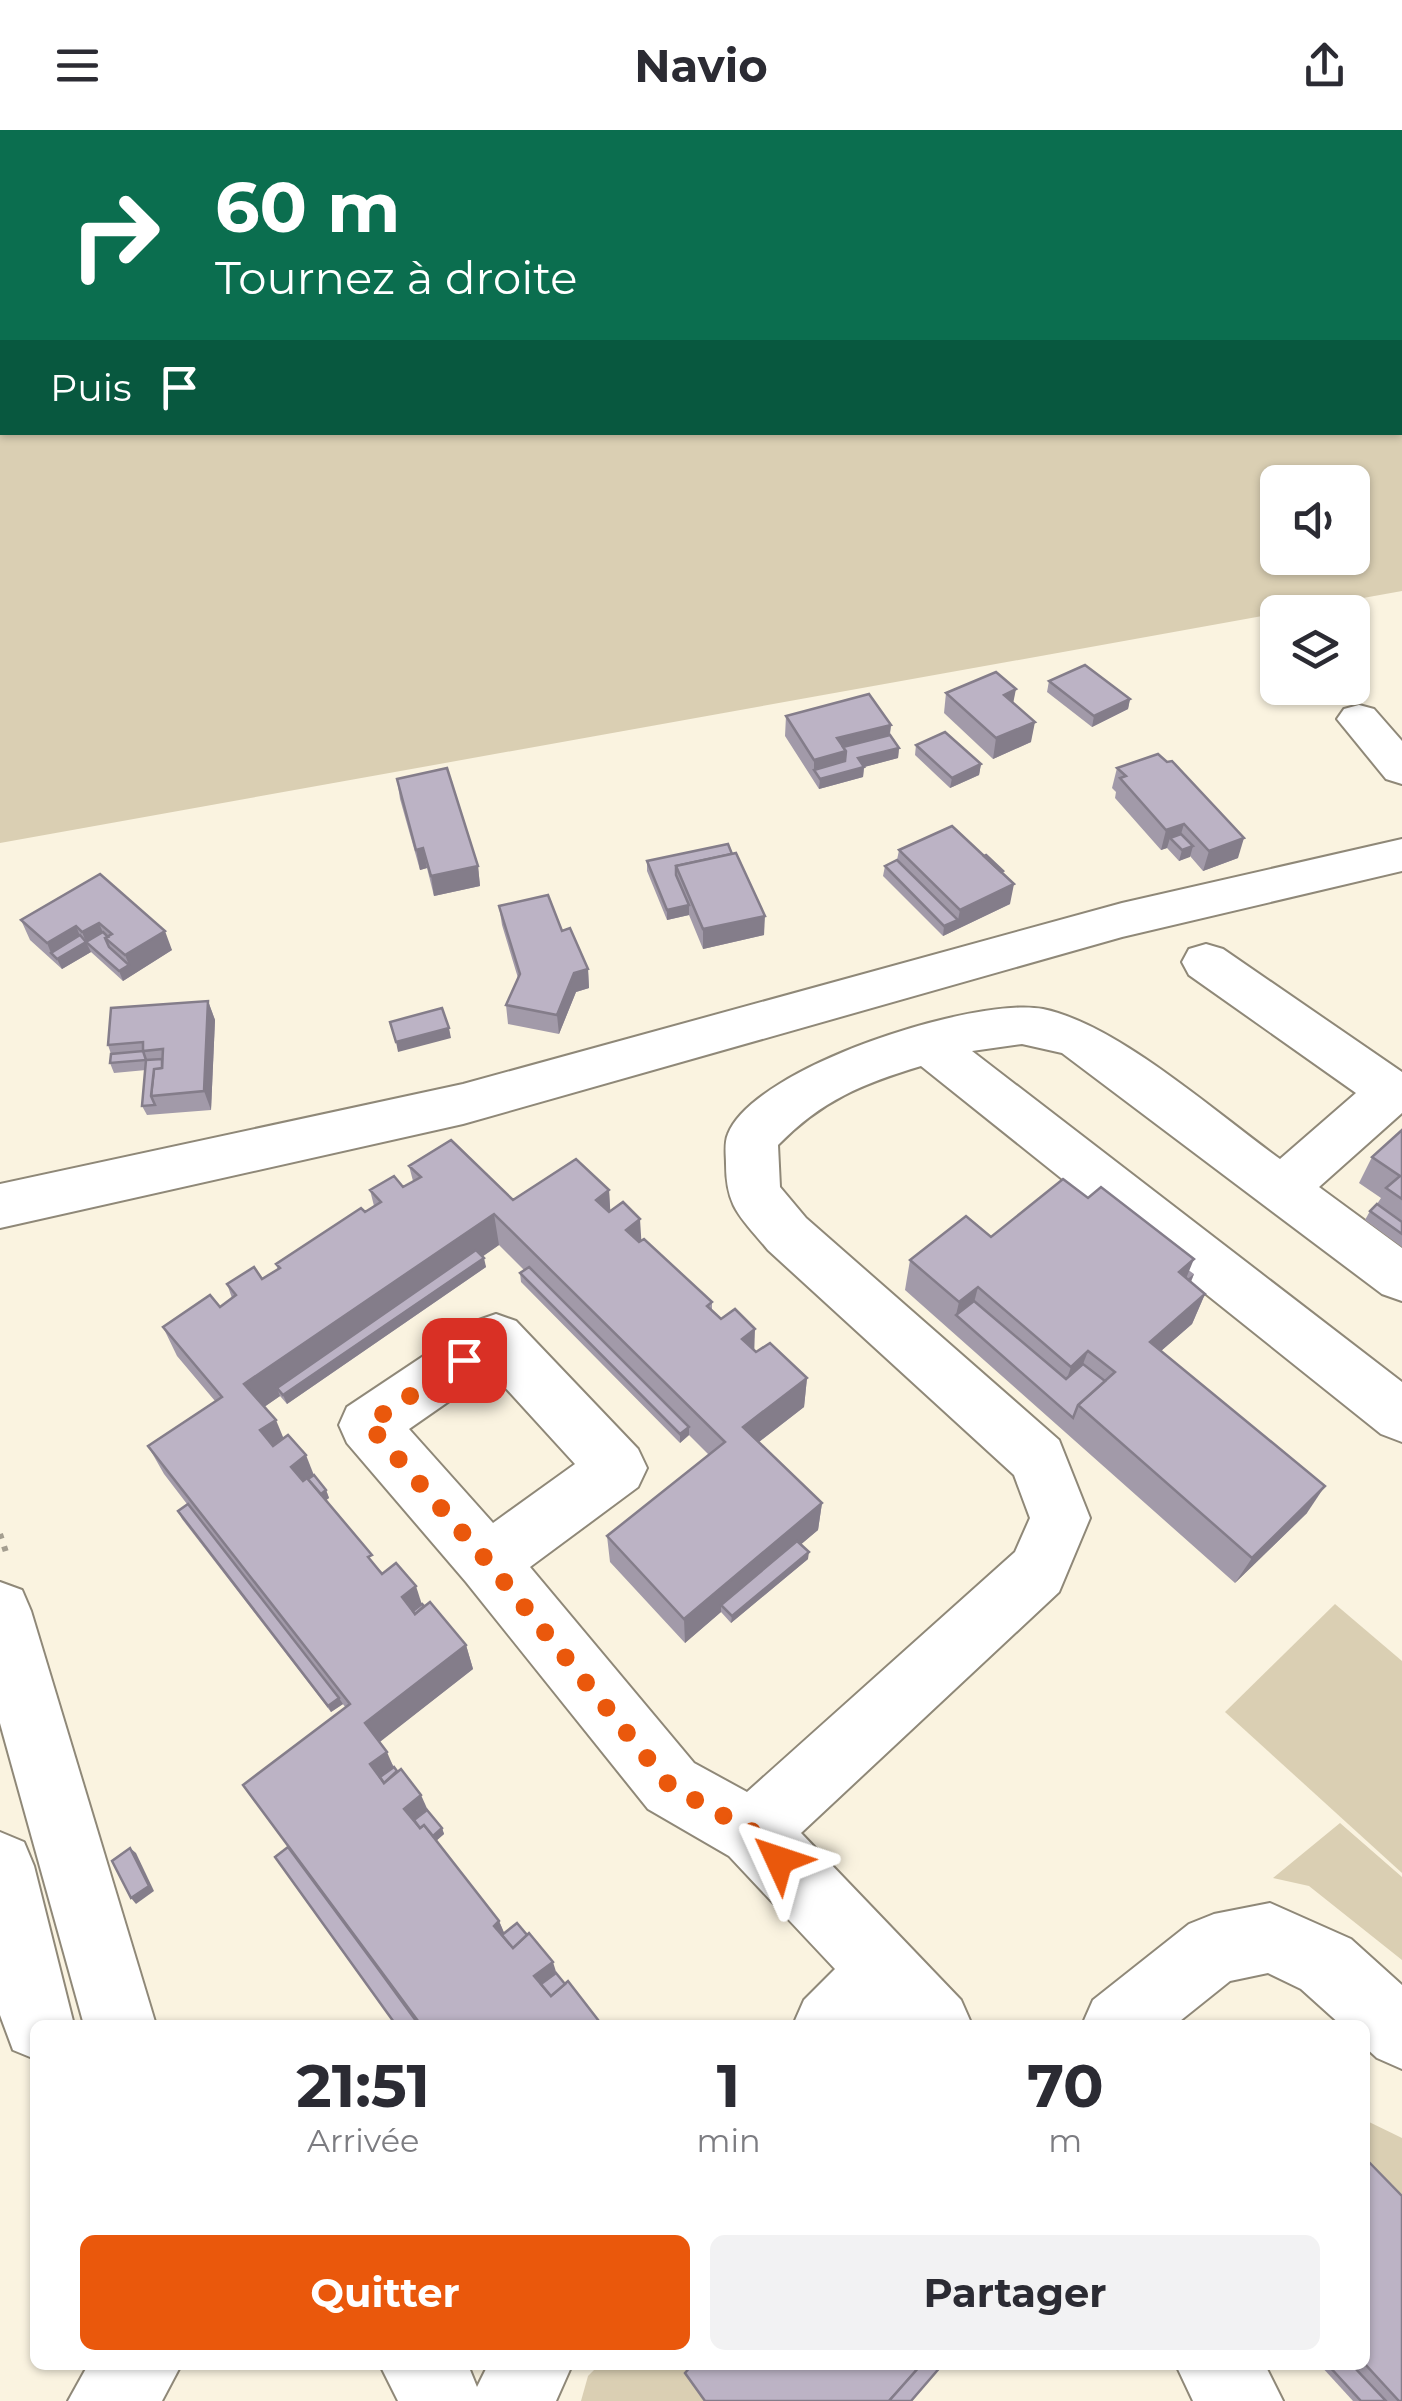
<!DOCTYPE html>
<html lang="fr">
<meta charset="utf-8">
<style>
:root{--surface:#fff;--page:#f2f2f3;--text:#2b2b33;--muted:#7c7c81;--accent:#ea580c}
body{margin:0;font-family:Montserrat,sans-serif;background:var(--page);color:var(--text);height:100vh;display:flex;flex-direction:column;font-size:38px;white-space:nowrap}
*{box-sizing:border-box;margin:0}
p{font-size:32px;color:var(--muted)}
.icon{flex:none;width:55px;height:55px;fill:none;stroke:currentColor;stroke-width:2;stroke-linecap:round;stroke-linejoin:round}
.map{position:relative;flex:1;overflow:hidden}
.sheet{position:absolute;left:30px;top:1890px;width:1340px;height:350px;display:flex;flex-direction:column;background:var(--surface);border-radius:15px;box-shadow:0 2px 8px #0004}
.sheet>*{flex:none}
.top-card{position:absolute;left:0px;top:0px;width:1402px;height:305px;box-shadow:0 2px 8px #0004;background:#0b6e4f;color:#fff;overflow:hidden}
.fabs{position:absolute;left:1260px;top:335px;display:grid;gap:20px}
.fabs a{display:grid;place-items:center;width:110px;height:110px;border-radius:15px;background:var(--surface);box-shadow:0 2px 8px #0004;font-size:50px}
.pin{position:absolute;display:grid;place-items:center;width:85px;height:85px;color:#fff;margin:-42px;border-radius:20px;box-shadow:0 5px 15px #0006}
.me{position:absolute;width:110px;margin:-55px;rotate:312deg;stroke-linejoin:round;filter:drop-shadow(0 0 8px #0008)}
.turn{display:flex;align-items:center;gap:35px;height:210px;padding:0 50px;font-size:45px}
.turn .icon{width:130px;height:130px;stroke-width:2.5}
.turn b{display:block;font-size:70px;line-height:85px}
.then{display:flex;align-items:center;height:95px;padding:0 50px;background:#0003;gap:20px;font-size:38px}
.eta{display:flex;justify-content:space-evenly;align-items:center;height:170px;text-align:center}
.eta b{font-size:60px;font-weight:700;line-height:70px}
.action{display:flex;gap:20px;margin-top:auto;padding:20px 50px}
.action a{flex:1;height:115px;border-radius:15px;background:var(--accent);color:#fff;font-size:40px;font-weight:700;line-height:115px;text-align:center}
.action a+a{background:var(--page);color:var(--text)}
header{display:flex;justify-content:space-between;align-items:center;height:130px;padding:0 50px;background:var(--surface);font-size:45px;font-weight:700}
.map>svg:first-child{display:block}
.green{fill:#dacfb3;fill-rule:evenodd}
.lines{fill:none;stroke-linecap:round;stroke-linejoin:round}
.minor-casing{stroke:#8f8878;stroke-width:4}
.path-far1{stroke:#a49e90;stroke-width:4;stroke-dasharray:4 5;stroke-linecap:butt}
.path{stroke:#a49e90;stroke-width:6;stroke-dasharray:5 8;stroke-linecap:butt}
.minor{fill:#fff;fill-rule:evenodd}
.wall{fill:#a29aa9}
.shaded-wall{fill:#847d8a}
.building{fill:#bcb3c5;stroke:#847d8a;stroke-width:2.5}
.route{stroke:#ea580c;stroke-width:18;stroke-dasharray:0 32.4}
</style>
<header><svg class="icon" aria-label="menu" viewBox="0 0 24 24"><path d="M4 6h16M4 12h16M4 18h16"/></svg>Navio<svg class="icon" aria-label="share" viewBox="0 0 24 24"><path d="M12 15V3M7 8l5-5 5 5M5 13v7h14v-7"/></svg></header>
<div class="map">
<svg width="1402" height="2271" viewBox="0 0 1402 2271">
<rect width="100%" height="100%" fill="#faf3e0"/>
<g class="green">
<path d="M 0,0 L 1402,0 L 1402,461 L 0,713 ZM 1400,2 L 1400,302 L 2,302 L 2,2 ZM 1352,352 L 1352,428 L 1278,428 L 1278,352 Z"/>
<path d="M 1335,1474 L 1402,1531 L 1402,1743 L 1225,1582 Z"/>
<path d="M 1340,1693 L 1402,1747 L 1402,1830 L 1309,1756 L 1273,1748 Z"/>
<path d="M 1365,1990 L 1402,2008 L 1402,2072 L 1365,2034 Z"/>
<path d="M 599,2235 L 695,2235 L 704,2271 L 581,2271 L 588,2246 Z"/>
</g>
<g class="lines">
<g class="minor-casing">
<g id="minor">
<path d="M 1359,575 L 1374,579 L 1402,611 L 1402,654 L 1386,649 L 1337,589 L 1344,579 Z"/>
<path d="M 1402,709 L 1402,741 L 1122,807 L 463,994 L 0,1098 L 0,1054 L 463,954 L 1122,773 Z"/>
<path d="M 1206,814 L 1223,819 L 1402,942 L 1402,983 L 1319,1057 L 1402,1118 L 1402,1171 L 1382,1164 L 1062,923 L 1022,914 L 972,921 L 1402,1252 L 1402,1312 L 1381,1304 L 921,936 C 862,954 822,970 778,1015 L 780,1057 L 806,1088 L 1059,1310 L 1090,1388 L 1059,1462 L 801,1703 L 961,1870 L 972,1895 L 887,1895 L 883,1891 L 879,1895 L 793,1895 L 804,1870 L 835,1839 L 729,1726 L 648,1679 L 466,1452 L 347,1313 L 339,1295 L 347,1277 L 476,1191 L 496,1184 L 516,1191 L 638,1319 L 647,1338 L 638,1357 L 530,1437 L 694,1633 L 747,1662 L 1015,1422 L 1030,1388 L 1014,1345 L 768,1120 C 741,1087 726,1078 726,1034 C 726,1025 724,1013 728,1004 C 754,937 976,866 1043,879 C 1117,894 1216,983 1280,1029 L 1356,963 L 1189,845 L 1182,832 L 1189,819 ZM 491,1242 L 575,1334 L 493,1393 L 409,1299 Z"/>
<path d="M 0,1452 L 22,1460 L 31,1481 L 156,1895 L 84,1895 L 0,1593 Z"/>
<path d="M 0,1702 L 24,1712 L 34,1736 L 74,1895 L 35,1895 L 35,1929 L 13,1920 L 0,1885 Z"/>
<path d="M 1270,1773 L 1351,1809 L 1402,1855 L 1402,1939 L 1377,1928 L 1365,1917 L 1365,1895 L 1341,1895 L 1301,1859 L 1268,1843 L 1230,1851 L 1175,1895 L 1082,1895 L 1093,1870 L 1189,1794 L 1214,1784 Z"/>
<path d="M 88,2235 L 181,2235 L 162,2271 L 68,2271 Z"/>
<path d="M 380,2235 L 468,2235 L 477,2257 L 488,2235 L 572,2235 L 556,2271 L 398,2271 Z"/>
<path d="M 1176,2235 L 1265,2235 L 1283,2271 L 1193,2271 Z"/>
</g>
</g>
<path class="path-far1" d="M 995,0 L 1010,0"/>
<path class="path" d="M 0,1404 L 8,1428"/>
<use href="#minor" class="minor"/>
</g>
<g class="wall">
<path d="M 1049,551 L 1130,569 L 1128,579 L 1092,597 L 1047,562 Z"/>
<path d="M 946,563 L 1013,573 L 1031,612 L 993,629 L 944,583 Z"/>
<path d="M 786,586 L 891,595 L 890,605 L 899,618 L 898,628 L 864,637 L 863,647 L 819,659 L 785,606 Z"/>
<path d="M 916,615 L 981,634 L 979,645 L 950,658 L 915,625 Z"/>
<path d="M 1117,638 L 1238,728 L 1203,741 L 1190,726 L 1179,731 L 1167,718 L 1161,720 L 1115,668 L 1116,662 L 1112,658 Z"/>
<path d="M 397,649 L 478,736 L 480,756 L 434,766 L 427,738 L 420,740 L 400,669 Z"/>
<path d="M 728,714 L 764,805 L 703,819 L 689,785 L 667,790 L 647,741 L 647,731 Z"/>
<path d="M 899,720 L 1003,744 L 1010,774 L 943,806 L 883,746 L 885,736 L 897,730 Z"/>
<path d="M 100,744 L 172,820 L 123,851 L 91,822 L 62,839 L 30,810 L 21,790 Z"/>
<path d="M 499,776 L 562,801 L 588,839 L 589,858 L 576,862 L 559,904 L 508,894 L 506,875 L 518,848 L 502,795 Z"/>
<path d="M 208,871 L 215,890 L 211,980 L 147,985 L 142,976 L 146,940 L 114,943 L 110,933 L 111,924 L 108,915 Z"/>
<path d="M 1402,1000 L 1402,1117 L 1365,1090 L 1370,1081 L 1377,1074 L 1381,1068 L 1359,1053 L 1372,1027 Z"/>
<path d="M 409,1036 L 513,1070 L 609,1060 L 610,1081 L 641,1111 L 712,1172 L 712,1180 L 754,1220 L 807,1248 L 804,1277 L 759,1312 L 822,1373 L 818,1400 L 801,1414 L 808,1429 L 731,1493 L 721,1482 L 685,1513 L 610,1432 L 607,1406 L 709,1325 L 689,1305 L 680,1313 L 521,1152 L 520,1143 L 524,1140 L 499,1115 L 482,1127 L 486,1137 L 287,1274 L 280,1266 L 264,1277 L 283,1308 L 326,1360 L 329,1368 L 326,1370 L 377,1438 L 422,1474 L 466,1515 L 473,1539 L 379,1612 L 394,1637 L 442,1698 L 444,1704 L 436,1711 L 499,1791 L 504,1803 L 556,1843 L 602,1895 L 288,1717 L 346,1578 L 342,1573 L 343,1574 L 331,1582 L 182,1389 L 178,1381 L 187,1374 L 164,1344 L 148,1316 L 215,1271 L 177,1226 L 163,1197 L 220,1177 L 232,1168 L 227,1154 L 262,1149 L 278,1140 L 276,1134 L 374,1076 L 370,1060 L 403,1057 L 413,1051 Z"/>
<path d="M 1088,1068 L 1194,1144 L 1191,1152 L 1205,1164 L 1192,1194 L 1161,1221 L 1307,1383 L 1235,1453 L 905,1160 L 910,1130 L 991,1107 Z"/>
<path d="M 1320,2235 L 1365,2235 L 1402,2271 L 1353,2271 Z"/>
</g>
<g class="shaded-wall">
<path d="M 1016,559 L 1012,579 L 1004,565 Z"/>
<path d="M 1130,569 L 1128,579 L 1092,597 L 1094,586 Z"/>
<path d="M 1035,592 L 1031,612 L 993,629 L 996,608 Z"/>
<path d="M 891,595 L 888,615 L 845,626 L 844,641 L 814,640 L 814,630 L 837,608 Z"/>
<path d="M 899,618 L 898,628 L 857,639 L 858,628 Z"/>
<path d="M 981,634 L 979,645 L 950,658 L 952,648 Z"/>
<path d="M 864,637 L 863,647 L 819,659 L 820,649 Z"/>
<path d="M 1184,694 L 1178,714 L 1170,708 L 1167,718 L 1161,720 L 1166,700 Z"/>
<path d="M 1244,708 L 1238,728 L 1203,741 L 1209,721 Z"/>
<path d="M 1193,716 L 1190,727 L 1179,731 L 1182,720 Z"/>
<path d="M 423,718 L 427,738 L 420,740 L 416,720 Z"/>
<path d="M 478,736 L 480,756 L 434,766 L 431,746 Z"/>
<path d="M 1014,754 L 1010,774 L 943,806 L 944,796 L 958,790 L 960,780 Z"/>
<path d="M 689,775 L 689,785 L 667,790 L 667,780 Z"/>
<path d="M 765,786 L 764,805 L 703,819 L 703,799 Z"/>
<path d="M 99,793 L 107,812 L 86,812 L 82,802 Z"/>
<path d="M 76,796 L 83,813 L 86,812 L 91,822 L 62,839 L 57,829 L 51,823 L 47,813 Z"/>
<path d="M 165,801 L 172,820 L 123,851 L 119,841 L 129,835 L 125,825 Z"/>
<path d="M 588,839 L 589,858 L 576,862 L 559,904 L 557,885 L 574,843 Z"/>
<path d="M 208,871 L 215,890 L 211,980 L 204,961 Z"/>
<path d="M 449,898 L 451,908 L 398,922 L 396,912 Z"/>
<path d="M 609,1060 L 611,1092 L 596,1070 Z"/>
<path d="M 494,1084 L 499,1115 L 282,1264 L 277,1258 L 280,1266 L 257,1282 L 244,1254 Z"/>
<path d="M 640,1089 L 642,1121 L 626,1100 Z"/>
<path d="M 484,1128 L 486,1137 L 287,1274 L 283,1265 Z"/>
<path d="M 1194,1129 L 1185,1151 L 1194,1144 L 1190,1153 L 1167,1173 L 1179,1142 Z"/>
<path d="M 978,1157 L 970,1188 L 956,1185 L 959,1172 Z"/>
<path d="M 1205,1164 L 1192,1194 L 1138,1241 L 1150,1212 Z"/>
<path d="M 755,1199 L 754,1228 L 742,1209 Z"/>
<path d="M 1088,1221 L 1077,1250 L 1061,1266 L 1071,1237 Z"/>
<path d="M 807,1248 L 804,1277 L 742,1325 L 743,1297 Z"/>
<path d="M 276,1290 L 288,1319 L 275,1326 L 260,1300 Z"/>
<path d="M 689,1297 L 689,1305 L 680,1313 L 680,1304 Z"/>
<path d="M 306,1325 L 317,1353 L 305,1362 L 282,1335 Z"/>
<path d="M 1325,1356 L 1307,1383 L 1235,1453 L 1252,1428 Z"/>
<path d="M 326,1360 L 329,1368 L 315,1378 L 311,1370 Z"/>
<path d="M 822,1373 L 818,1400 L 725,1479 L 721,1475 L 721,1482 L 685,1513 L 684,1489 Z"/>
<path d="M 809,1422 L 808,1429 L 731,1493 L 732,1486 Z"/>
<path d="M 416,1456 L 424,1481 L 413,1490 L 402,1467 Z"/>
<path d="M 466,1515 L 473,1539 L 376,1615 L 365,1593 Z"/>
<path d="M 339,1568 L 343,1574 L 331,1582 L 328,1576 Z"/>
<path d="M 387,1622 L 396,1643 L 381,1654 L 370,1634 Z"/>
<path d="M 421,1665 L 430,1685 L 415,1697 L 404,1679 Z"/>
<path d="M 442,1698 L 444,1704 L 429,1717 L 426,1711 Z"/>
<path d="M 130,1718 L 136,1723 L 154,1761 L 136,1774 L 131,1768 Z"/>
<path d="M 499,1791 L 506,1807 L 502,1811 L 494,1796 Z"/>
<path d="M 553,1832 L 558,1848 L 541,1860 L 534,1846 Z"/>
</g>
<g class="building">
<path d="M 1085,535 L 1130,569 L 1094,586 L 1049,551 Z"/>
<path d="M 996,542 L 1016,559 L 1004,565 L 1035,592 L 996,608 L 946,563 Z"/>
<path d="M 869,564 L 891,595 L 837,608 L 846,621 L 814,630 L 786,586 Z"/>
<path d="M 945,602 L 981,634 L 952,648 L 916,615 Z"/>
<path d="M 890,605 L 899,618 L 858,628 L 864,637 L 820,649 L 814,640 L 845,631 L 846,621 L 843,617 Z"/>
<path d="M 1158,624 L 1167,632 L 1172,631 L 1244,708 L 1209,721 L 1184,694 L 1166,700 L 1120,648 L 1126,646 L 1117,638 Z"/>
<path d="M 447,638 L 478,736 L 431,746 L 423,718 L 416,720 L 397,649 Z"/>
<path d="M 952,696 L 1014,754 L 960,780 L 899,720 Z"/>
<path d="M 1181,704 L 1193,716 L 1182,720 L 1170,708 Z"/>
<path d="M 728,714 L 732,724 L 676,736 L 676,745 L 689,775 L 667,780 L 647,731 Z"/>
<path d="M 736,723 L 765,786 L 703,799 L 676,736 Z"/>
<path d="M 986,725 L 1003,741 L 1001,742 L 984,726 Z"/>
<path d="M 897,730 L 958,790 L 944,796 L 885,736 Z"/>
<path d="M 100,744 L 165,801 L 125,825 L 105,808 L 112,804 L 99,793 L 82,802 L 76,796 L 47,813 L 21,790 Z"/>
<path d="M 548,765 L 562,801 L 570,798 L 588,839 L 574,843 L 557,885 L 506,875 L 520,844 L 499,776 Z"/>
<path d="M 103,802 L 108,807 L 105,808 L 109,817 L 129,835 L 119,841 L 86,812 Z"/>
<path d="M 80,805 L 86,812 L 57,829 L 51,823 Z"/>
<path d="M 208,871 L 204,961 L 151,966 L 154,939 L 162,938 L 163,919 L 143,921 L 143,912 L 108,915 L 111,878 Z"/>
<path d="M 442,878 L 449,898 L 396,912 L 390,892 Z"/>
<path d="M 143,921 L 146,930 L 110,933 L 111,924 Z"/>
<path d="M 162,929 L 162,938 L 154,939 L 151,966 L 155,975 L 142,976 L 146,930 Z"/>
<path d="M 1402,1000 L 1402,1069 L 1386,1058 L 1400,1046 L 1372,1027 Z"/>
<path d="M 451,1010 L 513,1070 L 576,1029 L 609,1060 L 596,1070 L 609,1082 L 623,1072 L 640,1089 L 626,1100 L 639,1112 L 644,1109 L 712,1172 L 707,1176 L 721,1189 L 735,1179 L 755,1199 L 742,1209 L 756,1222 L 770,1213 L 807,1248 L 743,1297 L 822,1373 L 684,1489 L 607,1406 L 725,1312 L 494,1084 L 244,1254 L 276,1290 L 260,1300 L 273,1316 L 288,1305 L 306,1325 L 291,1337 L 303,1351 L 307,1348 L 372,1425 L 368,1427 L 382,1444 L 396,1433 L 416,1456 L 402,1467 L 415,1484 L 430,1472 L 466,1515 L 365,1593 L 387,1622 L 370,1634 L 384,1653 L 401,1639 L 421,1665 L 404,1679 L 420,1698 L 424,1695 L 499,1791 L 494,1796 L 513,1818 L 529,1803 L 553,1832 L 534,1846 L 551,1866 L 568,1851 L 602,1895 L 421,1895 L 243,1655 L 350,1574 L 148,1316 L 222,1267 L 163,1197 L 210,1165 L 220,1177 L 236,1165 L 227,1154 L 254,1137 L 262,1149 L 280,1138 L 276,1134 L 361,1078 L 365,1082 L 381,1072 L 370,1060 L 394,1046 L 403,1057 L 421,1047 L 409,1036 Z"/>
<path d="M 1063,1049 L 1088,1068 L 1101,1057 L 1194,1129 L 1179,1142 L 1205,1164 L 1150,1212 L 1325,1356 L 1252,1428 L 1078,1275 L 1115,1242 L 1088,1221 L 1071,1237 L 978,1157 L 959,1172 L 910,1130 L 966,1086 L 991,1107 Z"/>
<path d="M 1377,1074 L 1402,1092 L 1402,1104 L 1370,1081 Z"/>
<path d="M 476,1120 L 484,1128 L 283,1265 L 277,1258 Z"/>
<path d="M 529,1137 L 689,1297 L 680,1304 L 520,1143 Z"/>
<path d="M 974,1171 L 1066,1249 L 1083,1234 L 1105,1251 L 1078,1275 L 1073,1288 L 956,1185 Z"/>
<path d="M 314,1345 L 326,1360 L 321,1364 L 308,1349 Z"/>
<path d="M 188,1374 L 339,1568 L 328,1576 L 178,1381 Z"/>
<path d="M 797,1411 L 809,1422 L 732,1486 L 721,1475 Z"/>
<path d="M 422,1474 L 424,1476 L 415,1484 L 413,1481 Z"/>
<path d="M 394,1637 L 397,1641 L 384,1653 L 380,1647 Z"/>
<path d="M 427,1680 L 442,1698 L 433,1706 L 424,1695 L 420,1698 L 414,1690 Z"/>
<path d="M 288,1717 L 376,1836 L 419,1895 L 396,1895 L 275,1727 Z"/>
<path d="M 130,1718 L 149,1756 L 131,1768 L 112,1731 Z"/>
<path d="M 517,1793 L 527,1805 L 513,1818 L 502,1805 Z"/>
<path d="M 556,1843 L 565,1854 L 551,1866 L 541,1854 Z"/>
<path d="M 1365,2028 L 1402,2066 L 1402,2271 L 1399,2271 L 1365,2234 Z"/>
<path d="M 692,2235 L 921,2235 L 889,2271 L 705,2271 L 685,2243 Z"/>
<path d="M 921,2235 L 942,2235 L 911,2271 L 889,2271 Z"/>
<path d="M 1328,2235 L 1352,2235 L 1386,2271 L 1361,2271 Z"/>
</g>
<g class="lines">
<path class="route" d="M 464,1230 L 368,1294 L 488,1432 L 670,1656 L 753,1702 L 779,1730"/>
</g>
</svg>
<div class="fabs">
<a><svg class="icon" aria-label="sound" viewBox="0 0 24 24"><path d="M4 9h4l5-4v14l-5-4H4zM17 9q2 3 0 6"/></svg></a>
<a><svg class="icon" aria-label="layers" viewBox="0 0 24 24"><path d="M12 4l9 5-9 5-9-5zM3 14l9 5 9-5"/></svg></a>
</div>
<div class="pin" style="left:464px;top:1230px;background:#d93025"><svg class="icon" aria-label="arrive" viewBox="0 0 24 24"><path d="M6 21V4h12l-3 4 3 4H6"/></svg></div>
<svg class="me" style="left:779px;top:1730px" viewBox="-20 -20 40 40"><path d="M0-17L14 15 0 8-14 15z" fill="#ea580c" stroke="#fff" stroke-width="4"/></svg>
<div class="top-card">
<div class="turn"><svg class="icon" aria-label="right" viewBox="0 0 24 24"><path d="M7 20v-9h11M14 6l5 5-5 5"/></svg><div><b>60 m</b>Tournez à droite</div></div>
<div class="then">Puis<svg class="icon" aria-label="arrive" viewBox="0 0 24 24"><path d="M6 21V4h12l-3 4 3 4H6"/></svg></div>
</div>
<section class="sheet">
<div class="eta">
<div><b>21:51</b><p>Arrivée</p></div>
<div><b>1</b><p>min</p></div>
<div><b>70</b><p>m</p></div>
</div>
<div class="action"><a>Quitter</a><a>Partager</a></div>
</section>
</div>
